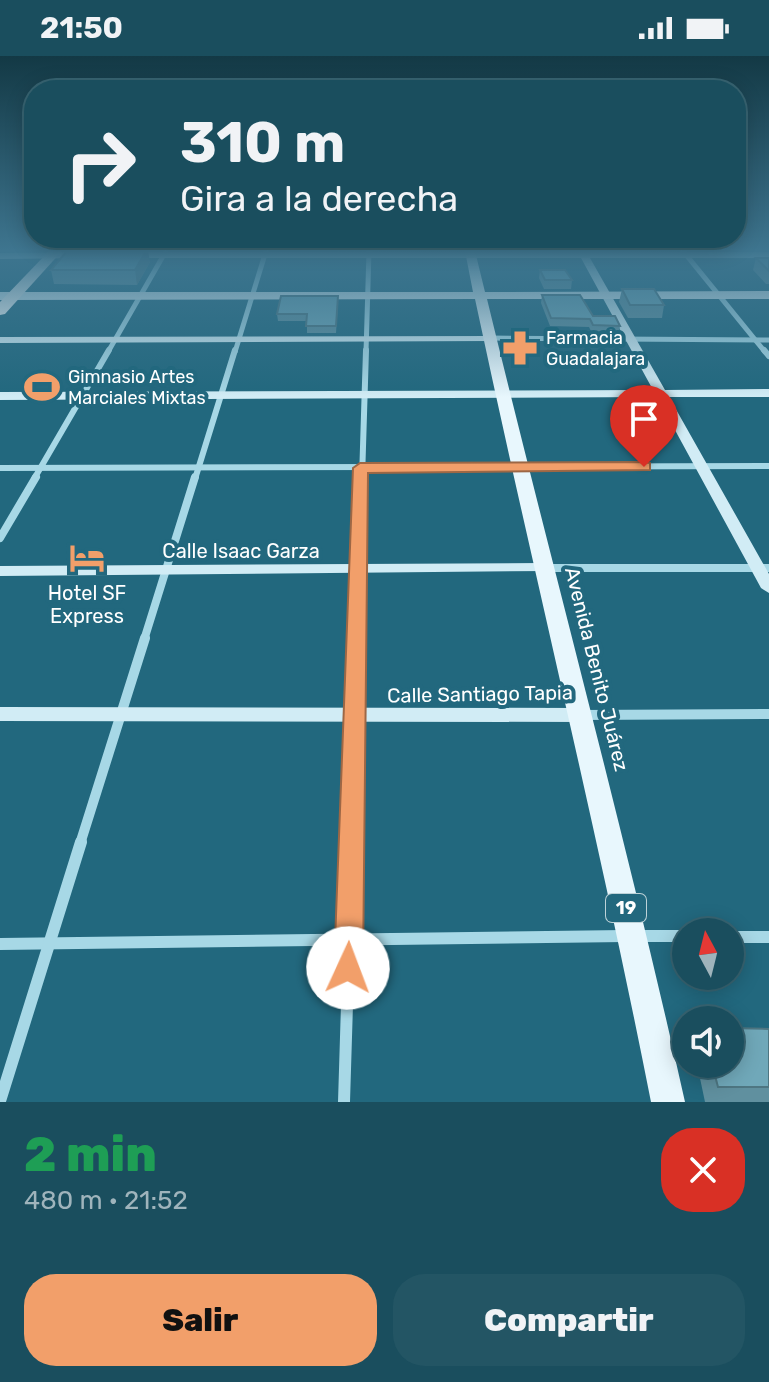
<!DOCTYPE html>
<html lang="es">
<meta charset="utf-8">
<style>
:root{--surface:#1a4e5e;--page:#235564;--text:#f1f3f6;--muted:#9fb4bc;--line:#386573;--accent:#f29f6a}
body{margin:0;font-family:Rubik,sans-serif;background:var(--page);color:var(--text);height:100vh;display:flex;flex-direction:column;font-size:30px;white-space:nowrap}
*{box-sizing:border-box;margin:0}
p{font-size:26px;color:var(--muted)}
.icon{flex:none;width:44px;height:44px;fill:none;stroke:currentColor;stroke-width:2;stroke-linecap:round;stroke-linejoin:round}
.map{position:relative;height:1046px;overflow:hidden}
.sheet{display:flex;flex-direction:column;background:var(--surface);flex:1}
.sheet>*{flex:none}
.top-card{position:absolute;left:24px;top:24px;width:722px;height:168px;border-radius:32px;box-shadow:0 4px 20px #0003,0 0 0 2px var(--line);background:#1a4e5e;color:var(--text);overflow:hidden}
.needle{width:52px;rotate:353deg}
.controls{position:absolute;left:672px;top:862px;display:grid;gap:16px}
.controls a{display:grid;place-items:center;width:72px;height:72px;border-radius:50%;background:var(--surface);box-shadow:0 4px 20px #0003,0 0 0 2px var(--line);font-size:40px}
.pin{position:absolute;display:grid;place-items:center;width:68px;height:68px;color:#fff;margin:-82px -34px;border-radius:50% 50% 50% 0;rotate:-45deg;box-shadow:0 0 8px #0007}
.pin .icon{rotate:45deg}
.me{position:absolute;width:88px;margin:-44px;rotate:2deg;stroke-linejoin:round;filter:drop-shadow(0 0 6px #0008)}
.turn{display:flex;align-items:center;gap:28px;height:168px;padding:0 24px;font-size:36px}
.turn .icon{width:104px;height:104px;stroke-width:2.5}
.turn b{display:block;font-size:56px;line-height:68px}
.round{display:grid;place-items:center;flex:none;width:84px;height:84px;border-radius:32px;background:var(--page)}
.summary{display:flex;align-items:center;justify-content:space-between;height:136px;padding:0 24px}
h1{font-size:48px;font-weight:800;line-height:60px;color:#1e9e55}
.primary-button{display:flex;gap:16px;margin-top:auto;padding:16px 24px}
.primary-button a{flex:1;height:92px;border-radius:32px;background:var(--accent);color:#111;font-size:32px;font-weight:800;line-height:92px;text-align:center}
.primary-button a+a{background:var(--page);color:var(--text)}
.status{display:flex;justify-content:space-between;align-items:center;height:56px;padding:0 40px;background:var(--surface);direction:ltr}
.status svg{height:22px;fill:currentColor}
.map>svg:first-child{display:block}
.lines{fill:none;stroke-linecap:round;stroke-linejoin:round}
.street-far4{stroke:#a7d8e6;stroke-width:5}
.street-far3{stroke:#a7d8e6;stroke-width:6}
.street-far2{stroke:#a7d8e6;stroke-width:8}
.street-far1{stroke:#a7d8e6;stroke-width:10}
.street{stroke:#a7d8e6;stroke-width:12}
.secondary{fill:#d1ecf5;fill-rule:evenodd}
.primary{fill:#e8f7fd;fill-rule:evenodd}
.highway{fill:#fff;fill-rule:evenodd}
.wall{fill:#60909f}
.shaded-wall{fill:#4e7682}
.building{fill:#70a8b9;stroke:#4e7682;stroke-width:2}
.route{fill:#f29f6a;stroke:#9d6745;stroke-width:2}
.labels{text-anchor:middle;stroke-width:8;stroke-linejoin:round;paint-order:stroke}
.far-poi-label{font-size:18px;fill:#fff;stroke:#22687e;text-anchor:start}
.shield{fill:#22687e;stroke:#bdd2d8;stroke-width:2}
.shield-label{font-size:18px;font-weight:bold;fill:#fff}
.street-label{font-size:20px;fill:#fff;stroke:#22687e}
.poi-label{font-size:20px;fill:#fff;stroke:#22687e}
</style>
<div class="status"><b>21:50</b><svg viewBox="0 0 49 12"><path d="M0 12V9h3v3zM5 12V6h3v6zM10 12V3h3v9zM15 12V0h3v12zM26 1h20v11H26zM47 4h2v5h-2z"/></svg></div>
<div class="map">
<svg width="769" height="1046" viewBox="0 0 769 1046">
<rect width="100%" height="100%" fill="#22687e"/>
<g class="lines">
<g class="street-far4">
<path d="M 683,195 L 765,296"/>
<path d="M 490,282 L 769,284"/>
<path d="M 108,296 L 166,195"/>
<path d="M 235,296 L 266,195"/>
<path d="M 366,296 L 369,195"/>
</g>
<g class="street-far3">
<path d="M 764,294 L 769,300"/>
<path d="M 0,412 L 769,410"/>
<path d="M 34,423 L 109,294"/>
<path d="M 195,423 L 235,294"/>
<path d="M 362,423 L 366,294"/>
</g>
<g class="street-far2">
<path d="M 0,482 L 36,421"/>
<path d="M 546,512 L 769,512"/>
<path d="M 144,584 L 195,421"/>
<path d="M 358,584 L 362,421"/>
</g>
<g class="street-far1">
<path d="M 581,659 L 769,658"/>
<path d="M 80,788 L 145,582"/>
<path d="M 352,788 L 358,582"/>
</g>
<g class="street">
<path d="M 639,880 L 686,880"/>
<path d="M 730,881 L 769,881"/>
<path d="M 0,888 L 625,880"/>
<path d="M 0,1045 L 81,786"/>
<path d="M 344,1046 L 352,786"/>
</g>
<g class="secondary">
<path d="M 578,195 L 769,196 L 769,202 L 590,202 L 665,334 L 769,333 L 769,341 L 669,341 L 769,518 L 769,537 L 761,532 L 657,341 L 0,344 L 0,336 L 653,334 L 581,202 L 130,202 L 126,199 L 130,196 Z"/>
<path d="M 0,197 L 82,196 L 86,199 L 82,202 L 0,203 Z"/>
<path d="M 494,280 L 495,282 L 490,285 L 0,287 L 0,281 Z"/>
<path d="M 543,507 L 549,509 L 551,512 L 549,515 L 0,520 L 0,510 Z"/>
<path d="M 0,651 L 581,652 L 588,654 L 591,659 L 588,664 L 581,666 L 0,665 Z"/>
</g>
<path class="primary" d="M 465,195 L 475,195 L 485,236 L 769,235 L 769,243 L 487,243 C 552,511 625,777 685,1046 L 651,1046 C 598,777 532,511 475,243 L 0,244 L 0,236 L 473,236 Z"/>
<path class="highway" d="M 49,195 L 62,195 L 5,258 L 0,259 L 0,246 Z"/>
</g>
<g class="wall">
<path d="M 756,202 L 769,202 L 769,228 L 766,228 L 753,214 Z"/>
<path d="M 150,206 L 137,229 L 54,228 L 51,214 Z"/>
<path d="M 540,214 L 572,224 L 571,233 L 544,233 L 539,222 Z"/>
<path d="M 622,233 L 664,249 L 662,262 L 628,262 L 619,246 Z"/>
<path d="M 542,239 L 620,270 L 619,277 L 592,277 L 589,271 L 550,270 L 541,247 Z"/>
<path d="M 338,247 L 336,277 L 307,277 L 307,265 L 278,265 L 277,258 Z"/>
<path d="M 769,973 L 769,1046 L 705,1046 L 697,1008 L 730,1008 Z"/>
</g>
<path class="shaded-wall" d="M 146,195 L 148,195 L 150,206 L 137,229 L 135,214 Z"/>
<g class="building">
<path d="M 67,195 L 146,195 L 135,214 L 51,214 Z"/>
<path d="M 756,202 L 769,202 L 769,215 Z"/>
<path d="M 540,214 L 565,214 L 572,224 L 545,224 Z"/>
<path d="M 622,233 L 654,233 L 664,249 L 630,249 Z"/>
<path d="M 542,239 L 580,239 L 593,260 L 615,260 L 620,270 L 593,269 L 590,263 L 551,262 Z"/>
<path d="M 281,240 L 338,240 L 336,270 L 306,270 L 307,258 L 277,258 Z"/>
<path d="M 730,972 L 769,973 L 769,1031 L 718,1031 L 712,1008 L 730,1008 Z"/>
</g>
<linearGradient id="sky" x2="0" y2="1"><stop stop-color="#133945"/><stop offset="0.57" stop-color="#3e758f"/><stop offset="1" stop-color="#3e758f" stop-opacity="0"/></linearGradient>
<rect width="769" height="341" fill="url(#sky)"/>
<path class="route" d="M 644,406 L 650,407 L 650,414 L 368,417 L 363,912 L 358,922 L 348,926 L 338,922 L 334,912 L 353,412 L 360,407 Z"/>
<defs>
<g id="pharmacy-bare" transform="scale(2.76)"><path d="M-2-6h4v4h4v4h-4v4h-4v-4h-4v-4h4Z" fill="#f29f6a" stroke="#22687e" stroke-width="2.5" paint-order="stroke"/></g>
<g id="stadium-bare" transform="scale(2.76)"><path d="M0-5a6.5 5 0 1 0 0 10a6.5 5 0 1 0 0-10ZM-3.5-1.8h7v3.6h-7Z" fill="#f29f6a" stroke="#22687e" stroke-width="2.5" paint-order="stroke"/></g>
<g id="hotel-bare" transform="scale(2.76)"><path d="M-6-4.5h1.5V1H6V5H4.5V3h-9V5H-6ZM-4 0a1.8 1.8 0 1 1 3.6 0ZM.5 0V-2.5h3Q6-2.5 6 0Z" fill="#f29f6a" stroke="#22687e" stroke-width="2.5" paint-order="stroke"/></g>
</defs>
<g fill-rule="evenodd">
<use href="#pharmacy-bare" x="520" y="292"/>
<use href="#stadium-bare" x="42" y="331"/>
<use href="#hotel-bare" x="87" y="502"/>
</g>
<g class="labels">
<g class="far-poi-label">
<text x="546" y="288">Farmacia<tspan x="546" dy="21">Guadalajara</tspan></text>
<text x="68" y="327">Gimnasio Artes<tspan x="68" dy="21">Marciales Mixtas</tspan></text>
</g>
<rect class="shield" x="606" y="838" width="40" height="28" rx="6"/>
<g class="shield-label">
<text x="626" y="858">19</text>
</g>
<g class="street-label">
<text x="241" y="502">Calle Isaac Garza</text>
<text transform="translate(597 613) rotate(76)" y="7">Avenida Benito Juárez</text>
<text transform="translate(480 638) rotate(-1)" y="7">Calle Santiago Tapia</text>
</g>
<g class="poi-label">
<text x="87" y="544">Hotel SF<tspan x="87" dy="23">Express</tspan></text>
</g>
</g>
</svg>
<div class="controls">
<a><svg class="needle" viewBox="-14 -14 28 28"><path d="M0-13l5 13h-10z" fill="#e53935"/><path d="M0 13l5-13h-10z" fill="#9fb4bc"/></svg></a>
<a><svg class="icon" aria-label="sound" viewBox="0 0 24 24"><path d="M4 9h4l5-4v14l-5-4H4zM17 9q2 3 0 6"/></svg></a>
</div>
<div class="pin" style="left:644px;top:411px;background:#d93025"><svg class="icon" aria-label="arrive" viewBox="0 0 24 24"><path d="M6 21V4h12l-3 4 3 4H6"/></svg></div>
<svg class="me" style="left:348px;top:912px" viewBox="-20 -20 40 40"><circle r="19" fill="#fff"/><path d="M0-13L10 11 0 6-10 11z" fill="#f29f6a"/></svg>
<div class="top-card">
<div class="turn"><svg class="icon" aria-label="right" viewBox="0 0 24 24"><path d="M7 20v-9h11M14 6l5 5-5 5"/></svg><div><b>310 m</b>Gira a la derecha</div></div>
</div>
</div>
<section class="sheet">
<div class="summary"><div><h1>2 min</h1><p>480 m · 21:52</p></div><a class="round" style="background:#d93025;color:#fff"><svg class="icon" aria-label="close" viewBox="0 0 24 24"><path d="M6 6l12 12M18 6L6 18"/></svg></a></div>
<div class="primary-button"><a>Salir</a><a>Compartir</a></div>
</section>
